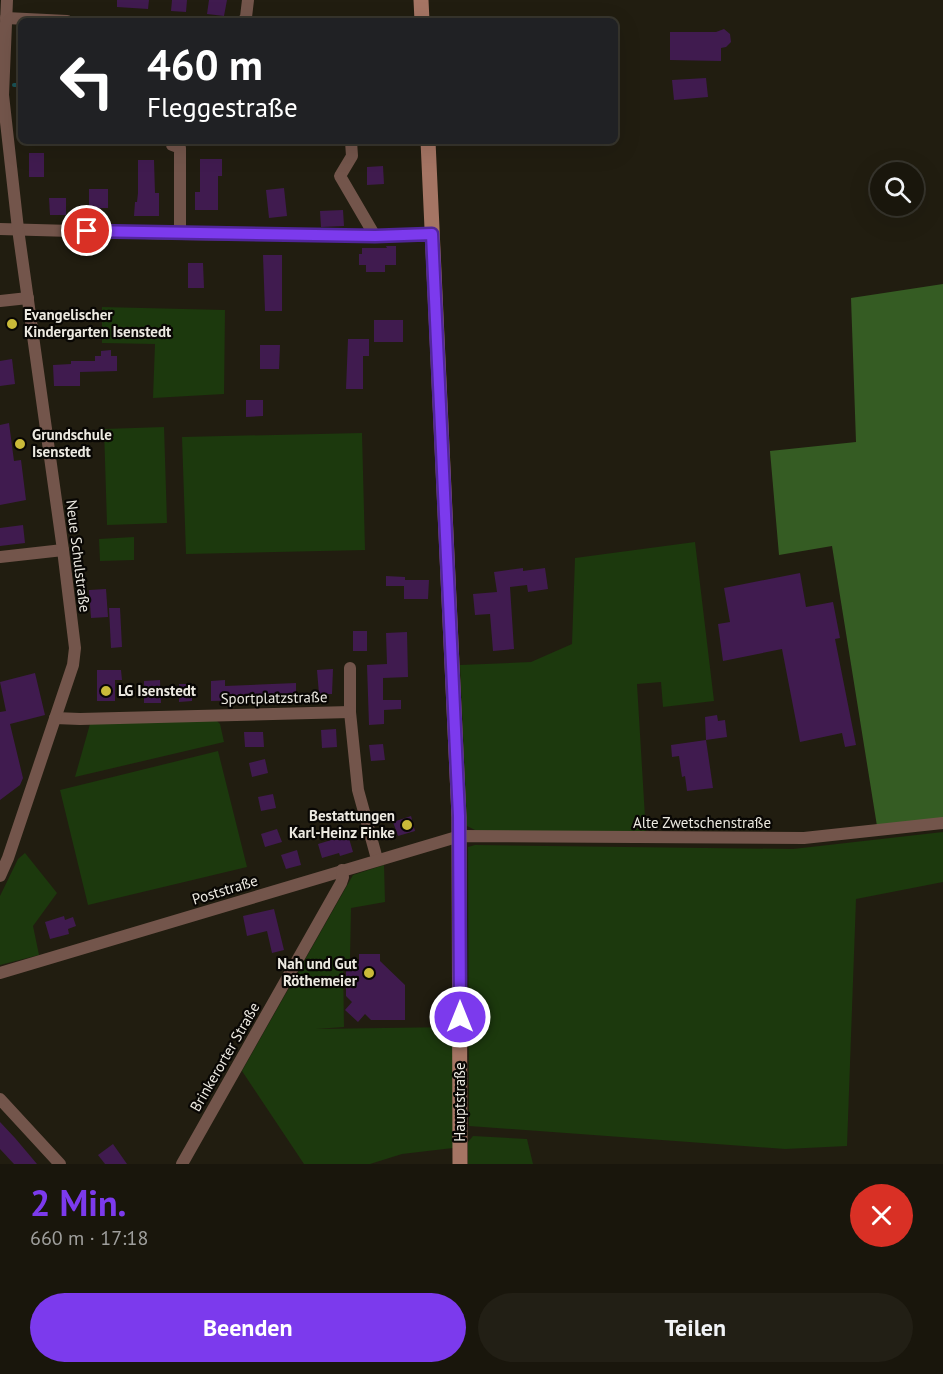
<!DOCTYPE html>
<html lang="de">
<meta charset="utf-8">
<style>
:root{--surface:#19160c;--page:#221f15;--text:#f1f3f6;--muted:#9f9f9d;--line:#37352d;--accent:#7c3aed}
body{margin:0;font-family:"PT Sans",sans-serif;background:var(--page);color:var(--text);height:100vh;display:flex;flex-direction:column;font-size:22px;white-space:nowrap}
*{box-sizing:border-box;margin:0}
p{font-size:20px;color:var(--muted)}
.icon{flex:none;width:33px;height:33px;fill:none;stroke:currentColor;stroke-width:2;stroke-linecap:round;stroke-linejoin:round}
.map{position:relative;height:1164px;overflow:hidden}
.side{display:flex;flex-direction:column;background:var(--surface);flex:1}
.side>*{flex:none}
.banner{position:absolute;left:18px;top:18px;width:600px;height:126px;border-radius:9px;box-shadow:0 6px 24px #0002,0 0 0 2px var(--line);background:#202124;color:#fff;overflow:hidden}
.buttons{position:absolute;left:870px;top:162px;display:grid;gap:12px}
.buttons a{display:grid;place-items:center;width:54px;height:54px;border-radius:50%;background:var(--surface);box-shadow:0 6px 24px #0002,0 0 0 2px var(--line);font-size:30px}
.pin{position:absolute;display:grid;place-items:center;width:51px;height:51px;color:#fff;margin:-26px;border:3px solid #fff;border-radius:50%;box-shadow:0 2px 6px #0007}
.me{position:absolute;width:66px;margin:-33px;rotate:0deg;stroke-linejoin:round;filter:drop-shadow(0 0 4px #0008)}
.turn{display:flex;align-items:center;gap:21px;height:126px;padding:0 30px;font-size:27px}
.turn .icon{width:78px;height:78px;stroke-width:2.5}
.turn b{display:block;font-size:42px;line-height:51px}
.round{display:grid;place-items:center;flex:none;width:63px;height:63px;border-radius:32px;background:var(--page)}
.summary{display:flex;align-items:center;justify-content:space-between;height:102px;padding:0 30px}
h1{font-size:36px;font-weight:700;line-height:45px;color:var(--accent)}
.cta{display:flex;gap:12px;margin-top:auto;padding:12px 30px}
.cta a{flex:1;height:69px;border-radius:36px;background:var(--accent);color:#fff;font-size:24px;font-weight:700;line-height:69px;text-align:center}
.cta a+a{background:var(--page);color:var(--text)}
.map>svg:first-child{display:block}
.green{fill:#1c390d}
.forest{fill:#355c23}
.lines{fill:none;stroke-linecap:round;stroke-linejoin:round}
.stream{stroke:#1a5356;stroke-width:4}
.building{fill:#401b4f}
.street{stroke:#73554b;stroke-width:12}
.secondary{stroke:#a57564;stroke-width:15}
.route-casing{stroke:#51269a;stroke-width:15}
.route{stroke:#7c3aed;stroke-width:10}
.poi-dot{fill:#caba39;stroke:#090704;stroke-width:2}
.labels{text-anchor:middle;stroke-width:4.5;stroke-linejoin:round;paint-order:stroke}
.poi-label{font-size:15px;font-weight:bold;fill:#ece9e1;stroke:#090704;text-anchor:start}
.street-label{font-size:15px;fill:#ece9e1;stroke:#090704}
</style>
<div class="map">
<svg width="943" height="1164" viewBox="0 0 943 1164">
<rect width="100%" height="100%" fill="#211d10"/>
<g class="green">
<path d="M 102,307 L 225,310 L 224,394 L 153,398 L 155,344 L 102,343 Z"/>
<path d="M 164,427 L 167,523 L 107,525 L 104,429 Z"/>
<path d="M 362,433 L 365,550 L 186,554 L 182,437 Z"/>
<path d="M 134,537 L 134,560 L 100,561 L 99,539 Z"/>
<path d="M 695,542 L 714,701 L 663,707 L 661,682 L 637,684 L 646,834 L 479,832 L 467,826 L 460,665 L 531,662 L 572,644 L 575,558 Z"/>
<path d="M 216,720 L 220,724 L 224,742 L 75,777 L 90,724 Z"/>
<path d="M 218,751 L 247,867 L 88,905 L 60,790 Z"/>
<path d="M 943,832 L 943,882 L 856,899 L 847,1146 L 785,1149 L 469,1126 L 468,847 L 475,845 L 793,849 Z"/>
<path d="M 25,853 L 57,893 L 33,926 L 39,955 L 0,965 L 0,896 L 18,859 Z"/>
<path d="M 384,865 L 385,902 L 351,908 L 350,959 L 343,960 L 344,1027 L 316,1029 L 453,1027 L 453,1148 L 402,1154 L 370,1164 L 304,1164 L 242,1071 L 353,875 Z"/>
<path d="M 473,1136 L 527,1139 L 533,1164 L 468,1164 L 468,1142 Z"/>
</g>
<path class="forest" d="M 943,284 L 943,819 L 877,826 L 832,546 L 779,555 L 770,451 L 856,442 L 851,298 Z"/>
<g class="lines">
<path class="stream" d="M 14,85 L 21,85"/>
</g>
<g class="building">
<path d="M 117,0 L 149,0 L 148,9 L 117,7 Z"/>
<path d="M 172,0 L 187,0 L 186,12 L 171,11 Z"/>
<path d="M 209,0 L 227,0 L 224,16 L 207,14 Z"/>
<path d="M 724,29 L 730,34 L 731,42 L 726,47 L 721,48 L 721,61 L 670,60 L 670,32 L 716,32 Z"/>
<path d="M 706,78 L 708,97 L 674,100 L 672,80 Z"/>
<rect x="29" y="153" width="15" height="24"/>
<path d="M 200,159 L 222,159 L 222,176 L 218,176 L 218,210 L 195,210 L 195,192 L 200,192 Z"/>
<path d="M 138,160 L 154,160 L 155,193 L 159,193 L 159,216 L 134,216 L 135,202 L 137,202 L 138,193 Z"/>
<path d="M 383,166 L 384,184 L 367,185 L 367,167 Z"/>
<path d="M 284,188 L 287,216 L 269,218 L 266,190 Z"/>
<rect x="89" y="189" width="19" height="19"/>
<path d="M 49,198 L 66,198 L 66,215 L 50,215 Z"/>
<path d="M 343,210 L 344,226 L 321,227 L 320,211 Z"/>
<path d="M 386,246 L 396,246 L 396,265 L 385,265 L 385,272 L 366,272 L 366,265 L 359,265 L 359,254 L 362,254 L 362,248 L 387,248 Z"/>
<path d="M 263,255 L 282,255 L 282,311 L 265,311 Z"/>
<path d="M 188,263 L 203,263 L 204,288 L 188,288 Z"/>
<rect x="374" y="320" width="29" height="22"/>
<path d="M 348,339 L 369,339 L 369,356 L 363,356 L 363,389 L 346,389 Z"/>
<path d="M 260,345 L 280,345 L 279,369 L 260,369 Z"/>
<path d="M 111,350 L 111,356 L 117,356 L 117,371 L 80,372 L 80,386 L 54,386 L 53,365 L 71,364 L 71,361 L 95,361 L 95,356 L 101,356 L 101,351 Z"/>
<path d="M 12,359 L 15,384 L 0,386 L 0,361 Z"/>
<path d="M 246,400 L 263,400 L 263,416 L 246,417 Z"/>
<path d="M 9,423 L 14,461 L 21,460 L 26,500 L 0,505 L 0,425 Z"/>
<path d="M 23,525 L 25,543 L 0,546 L 0,528 Z"/>
<path d="M 523,568 L 523,571 L 545,568 L 548,589 L 528,592 L 527,585 L 510,587 L 514,649 L 493,651 L 490,614 L 475,615 L 473,594 L 497,592 L 494,572 Z"/>
<path d="M 800,573 L 806,607 L 833,602 L 840,638 L 835,639 L 856,745 L 845,747 L 842,733 L 800,742 L 782,649 L 723,661 L 718,624 L 730,622 L 724,588 Z"/>
<path d="M 386,576 L 405,577 L 405,580 L 429,580 L 428,599 L 404,599 L 404,586 L 386,586 Z"/>
<path d="M 106,589 L 108,617 L 91,618 L 89,590 Z"/>
<path d="M 109,608 L 120,608 L 122,647 L 111,648 Z"/>
<rect x="353" y="631" width="14" height="20"/>
<path d="M 407,632 L 408,677 L 383,678 L 383,700 L 401,700 L 401,709 L 384,710 L 384,724 L 369,725 L 367,665 L 387,664 L 386,633 Z"/>
<path d="M 333,669 L 332,694 L 319,694 L 317,670 Z"/>
<path d="M 97,670 L 121,670 L 122,680 L 115,680 L 115,701 L 97,701 Z"/>
<path d="M 35,673 L 45,715 L 10,724 L 23,778 L 20,785 L 0,800 L 0,712 L 6,711 L 0,682 Z"/>
<path d="M 160,680 L 161,703 L 144,703 L 144,681 Z"/>
<path d="M 225,680 L 225,686 L 296,683 L 296,698 L 211,701 L 211,681 Z"/>
<path d="M 179,684 L 192,684 L 192,701 L 179,702 Z"/>
<path d="M 717,715 L 718,721 L 725,720 L 727,737 L 706,740 L 705,717 Z"/>
<path d="M 336,729 L 337,747 L 322,748 L 321,730 Z"/>
<path d="M 244,732 L 263,732 L 264,747 L 245,747 Z"/>
<path d="M 706,740 L 713,788 L 687,791 L 685,776 L 682,777 L 679,756 L 672,757 L 671,745 Z"/>
<path d="M 383,744 L 385,760 L 371,761 L 369,745 Z"/>
<path d="M 265,759 L 268,773 L 252,777 L 249,763 Z"/>
<path d="M 273,794 L 276,808 L 261,811 L 258,797 Z"/>
<path d="M 411,816 L 415,831 L 398,836 L 393,822 Z"/>
<path d="M 277,829 L 282,842 L 265,847 L 261,834 Z"/>
<path d="M 348,835 L 353,852 L 340,856 L 339,853 L 322,858 L 318,844 Z"/>
<path d="M 297,850 L 301,865 L 286,869 L 281,855 Z"/>
<path d="M 274,909 L 284,950 L 272,953 L 267,931 L 247,936 L 243,916 Z"/>
<path d="M 64,916 L 65,920 L 73,917 L 76,926 L 68,929 L 69,934 L 50,939 L 45,922 Z"/>
<path d="M 359,954 L 380,954 L 380,961 L 405,985 L 405,1020 L 371,1020 L 365,1014 L 358,1022 L 345,1010 L 352,1002 L 346,996 L 346,961 L 359,961 Z"/>
<path d="M 0,1122 L 15,1138 L 37,1164 L 14,1164 L 0,1149 Z"/>
<path d="M 113,1144 L 127,1164 L 105,1164 L 98,1155 Z"/>
</g>
<g class="lines">
<g class="street">
<path d="M 6,18 L 67,21"/>
<path d="M 243,21 L 246,17 L 248,0"/>
<path d="M 351,141 L 352,156 L 340,176 L 375,236"/>
<path d="M 172,145 L 180,148 L 180,234"/>
<path d="M 0,229 L 180,234 L 375,236 L 432,234"/>
<path d="M 0,301 L 28,298"/>
<path d="M 0,557 L 63,550"/>
<path d="M 350,668 L 350,712 L 358,790 L 377,859"/>
<path d="M 55,718 L 80,719 L 350,712"/>
<path d="M 0,876 L 8,858 L 73,665 L 75,648 L 63,550 L 18,229 L 3,95 L 7,0"/>
<path d="M 0,973 L 460,836 L 804,838 L 943,823"/>
<path d="M 0,1099 L 60,1164"/>
<path d="M 182,1164 L 341,883 L 343,877 L 342,870"/>
</g>
<g class="secondary">
<path d="M 421,0 L 422,21"/>
<path d="M 428,141 L 459,817 L 460,1164"/>
</g>
</g>
<g class="lines">
<g class="route-casing">
<path id="route" d="M 87,231 L 375,236 L 432,234 L 459,816 L 460,1017"/>
</g>
<use href="#route" class="route"/>
</g>
<g class="poi-dot">
<circle cx="12" cy="324" r="6"/>
<circle cx="20" cy="444" r="6"/>
<circle cx="106" cy="691" r="6"/>
<circle cx="407" cy="825" r="6"/>
<circle cx="369" cy="973" r="6"/>
</g>
<g class="labels">
<g class="poi-label">
<text x="24" y="320">Evangelischer<tspan x="24" dy="17">Kindergarten Isenstedt</tspan></text>
<text x="32" y="440">Grundschule<tspan x="32" dy="17">Isenstedt</tspan></text>
<text x="118" y="696">LG Isenstedt</text>
<text x="395" y="821" text-anchor="end">Bestattungen<tspan x="395" dy="17">Karl-Heinz Finke</tspan></text>
<text x="357" y="969" text-anchor="end">Nah und Gut<tspan x="357" dy="17">Röthemeier</tspan></text>
</g>
<g class="street-label">
<text transform="translate(78 556) rotate(83)" y="5">Neue Schulstraße</text>
<text transform="translate(274 698) rotate(-1)" y="5">Sportplatzstraße</text>
<text x="702" y="828">Alte Zwetschenstraße</text>
<text transform="translate(225 890) rotate(-17)" y="5">Poststraße</text>
<text transform="translate(225 1057) rotate(-60)" y="5">Brinkerorter Straße</text>
<text transform="translate(460 1102) rotate(-90)" y="5">Hauptstraße</text>
</g>
</g>
</svg>
<div class="buttons">
<a><svg class="icon" aria-label="search" viewBox="0 0 24 24"><circle cx="10" cy="10" r="6"/><path d="M15 15l6 6"/></svg></a>
</div>
<div class="pin" style="left:87px;top:231px;background:#d93025"><svg class="icon" aria-label="arrive" viewBox="0 0 24 24"><path d="M6 21V4h12l-3 4 3 4H6"/></svg></div>
<svg class="me" style="left:460px;top:1017px" viewBox="-20 -20 40 40"><circle r="17" fill="#7c3aed" stroke="#fff" stroke-width="3"/><path d="M0-11L8 9 0 5-8 9z" fill="#fff"/></svg>
<div class="banner">
<div class="turn"><svg class="icon" aria-label="left" viewBox="0 0 24 24"><path d="M17 20v-9H6M10 6l-5 5 5 5"/></svg><div><b>460 m</b>Fleggestraße</div></div>
</div>
</div>
<section class="side">
<div class="summary"><div><h1>2 Min.</h1><p>660 m · 17:18</p></div><a class="round" style="background:#d93025;color:#fff"><svg class="icon" aria-label="close" viewBox="0 0 24 24"><path d="M6 6l12 12M18 6L6 18"/></svg></a></div>
<div class="cta"><a>Beenden</a><a>Teilen</a></div>
</section>
